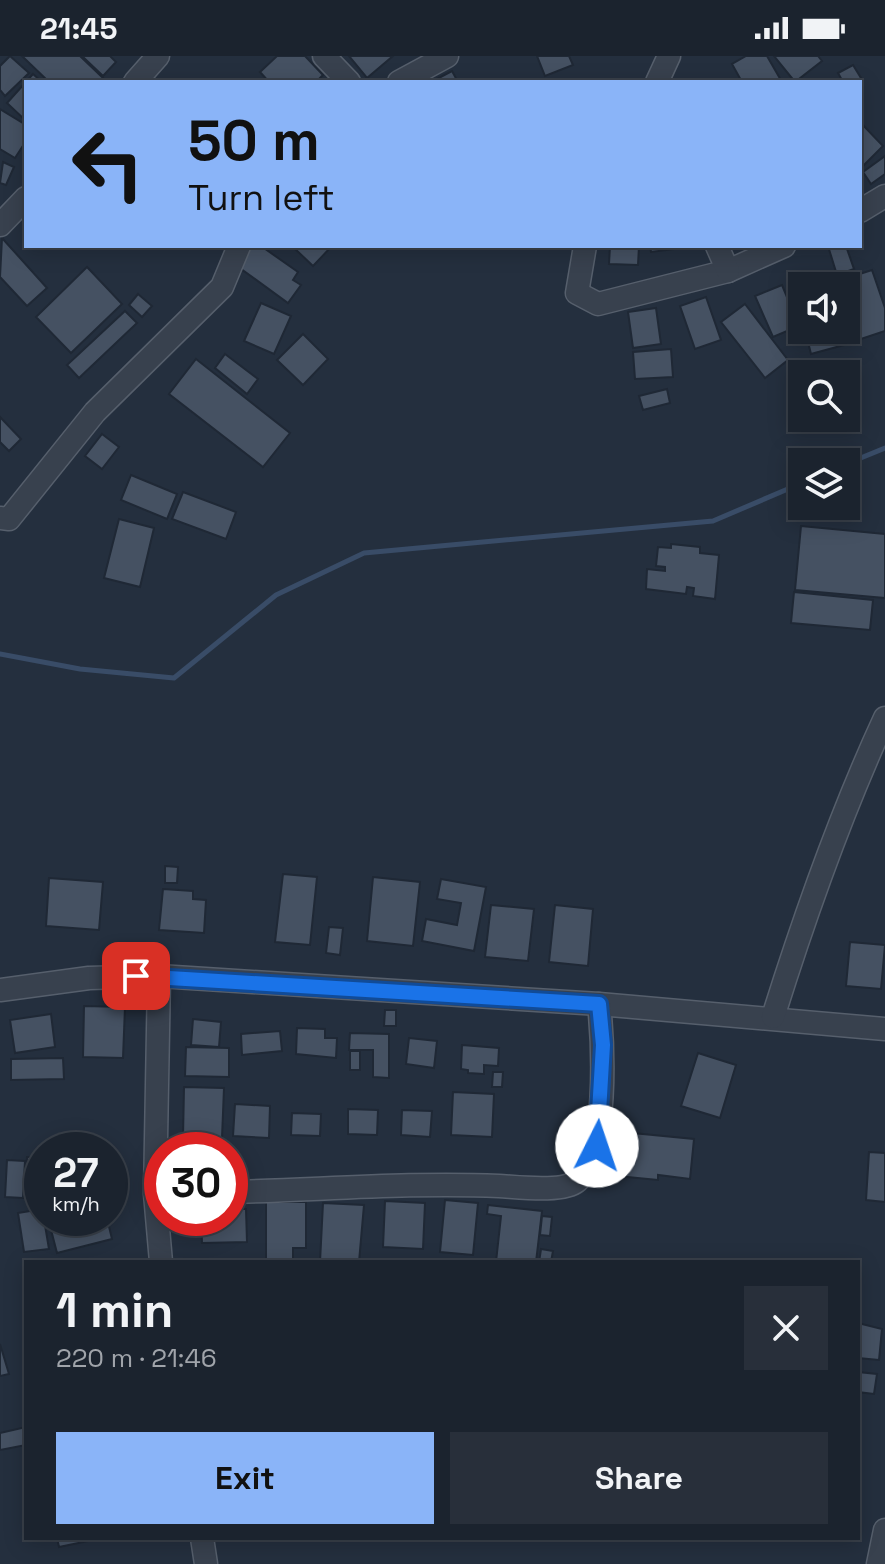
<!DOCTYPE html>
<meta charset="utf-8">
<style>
:root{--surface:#1b232e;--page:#282f3a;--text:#f1f3f6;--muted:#a0a4aa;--line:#39404a;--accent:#8ab4f8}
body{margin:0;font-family:"Space Grotesk",sans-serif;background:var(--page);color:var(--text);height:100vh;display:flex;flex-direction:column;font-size:30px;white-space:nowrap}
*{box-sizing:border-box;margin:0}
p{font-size:26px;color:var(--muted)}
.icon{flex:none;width:44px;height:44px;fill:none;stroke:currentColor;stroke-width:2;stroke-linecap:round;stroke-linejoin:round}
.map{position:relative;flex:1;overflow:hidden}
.sheet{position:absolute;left:24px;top:1204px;width:836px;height:280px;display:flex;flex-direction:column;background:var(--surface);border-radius:0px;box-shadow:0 4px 20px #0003,0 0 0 2px var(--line)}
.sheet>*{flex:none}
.banner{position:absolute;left:24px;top:24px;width:838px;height:168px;border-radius:0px;box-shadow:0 4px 20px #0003,0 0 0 2px var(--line);background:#8ab4f8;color:#111;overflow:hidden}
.fabs{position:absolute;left:788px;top:216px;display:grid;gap:16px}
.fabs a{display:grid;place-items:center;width:72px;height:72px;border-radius:0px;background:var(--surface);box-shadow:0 4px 20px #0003,0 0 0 2px var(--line);font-size:40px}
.speed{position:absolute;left:24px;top:1076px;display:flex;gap:16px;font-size:40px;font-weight:700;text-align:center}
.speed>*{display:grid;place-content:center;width:104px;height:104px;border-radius:50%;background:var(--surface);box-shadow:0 4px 20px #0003,0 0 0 2px var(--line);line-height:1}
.speed small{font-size:20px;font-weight:400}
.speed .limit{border:12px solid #d22;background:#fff;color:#111}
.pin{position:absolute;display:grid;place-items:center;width:68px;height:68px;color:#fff;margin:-34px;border-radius:16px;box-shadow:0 4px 12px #0006}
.me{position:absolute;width:88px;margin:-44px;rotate:4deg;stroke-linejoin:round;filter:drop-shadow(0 0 6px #0008)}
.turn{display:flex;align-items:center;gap:28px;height:168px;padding:0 32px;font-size:36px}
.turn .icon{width:104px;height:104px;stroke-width:2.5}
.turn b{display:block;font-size:56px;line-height:68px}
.round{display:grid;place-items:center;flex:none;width:84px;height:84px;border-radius:0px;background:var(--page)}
.headline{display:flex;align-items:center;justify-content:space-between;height:136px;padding:0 32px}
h1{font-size:48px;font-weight:600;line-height:60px}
.action{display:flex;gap:16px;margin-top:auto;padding:16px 32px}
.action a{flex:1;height:92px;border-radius:0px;background:var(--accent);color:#111;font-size:32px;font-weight:600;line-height:92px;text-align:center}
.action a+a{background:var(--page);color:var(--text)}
.status{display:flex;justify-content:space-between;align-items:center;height:56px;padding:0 40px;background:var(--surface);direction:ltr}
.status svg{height:22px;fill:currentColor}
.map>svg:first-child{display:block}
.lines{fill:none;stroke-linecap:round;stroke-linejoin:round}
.stream{stroke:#394c67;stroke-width:5}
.building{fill:#455162;stroke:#1f2835;stroke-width:2}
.minor-casing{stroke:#565f6c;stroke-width:25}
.minor{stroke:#38414e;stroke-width:22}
.route-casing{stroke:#114b97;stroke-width:20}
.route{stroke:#1a73e8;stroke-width:14}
</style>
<div class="status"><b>21:45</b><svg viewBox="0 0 49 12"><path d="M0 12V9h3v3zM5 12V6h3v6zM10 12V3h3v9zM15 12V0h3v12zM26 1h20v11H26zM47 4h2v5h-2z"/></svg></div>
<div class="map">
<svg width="885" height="1508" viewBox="0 0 885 1508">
<rect width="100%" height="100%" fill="#242f3e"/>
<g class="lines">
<g class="stream">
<path d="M 846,408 L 885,392"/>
<path d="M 0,598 L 80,613 L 174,622 L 276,539 L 364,497 L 713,465 L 802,427"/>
</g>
</g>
<g class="building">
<path d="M 10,0 L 29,17 L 5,40 L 0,34 L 0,10 Z"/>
<path d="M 22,0 L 80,0 L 103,22 L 99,26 L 49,26 Z"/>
<path d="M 82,0 L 110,0 L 116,6 L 103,20 Z"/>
<path d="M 277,0 L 305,0 L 323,19 L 316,26 L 269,26 L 260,16 Z"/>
<path d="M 349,0 L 393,0 L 367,22 Z"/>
<path d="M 537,0 L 569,0 L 573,9 L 545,20 Z"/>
<path d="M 746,0 L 767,0 L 782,26 L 742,26 L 732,8 Z"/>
<path d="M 774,0 L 818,0 L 822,5 L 795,26 Z"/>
<path d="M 853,9 L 861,22 L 854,26 L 843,26 L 838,17 Z"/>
<path d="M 452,15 L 458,26 L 431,26 Z"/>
<path d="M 33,18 L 42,26 L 26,26 L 26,65 L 7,47 Z"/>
<path d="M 0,53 L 26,69 L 26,85 L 15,102 L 0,93 Z"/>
<path d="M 860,66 L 883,90 L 862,111 L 860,109 Z"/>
<path d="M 885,100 L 885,118 L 871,128 L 863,116 Z"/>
<path d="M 3,106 L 14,111 L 6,129 L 0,127 Z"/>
<path d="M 2,182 L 47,232 L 27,250 L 0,221 Z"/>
<path d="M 252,190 L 261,190 L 298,216 L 293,224 L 301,229 L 288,247 L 237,210 Z"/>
<path d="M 292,190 L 332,190 L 313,210 Z"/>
<path d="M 610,190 L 639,190 L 638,209 L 609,208 Z"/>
<path d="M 650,190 L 698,190 L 651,196 Z"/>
<path d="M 828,190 L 846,190 L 854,213 L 837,219 Z"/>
<path d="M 87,211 L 122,248 L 71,297 L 36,261 Z"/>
<path d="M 872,214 L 885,252 L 885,275 L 861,283 L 846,230 L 841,224 Z"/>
<path d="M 823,219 L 826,230 L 802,230 L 802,263 L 791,228 Z"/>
<path d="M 782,229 L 799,270 L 773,281 L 755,240 Z"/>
<path d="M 138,238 L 152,250 L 142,261 L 129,249 Z"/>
<path d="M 706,241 L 721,284 L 695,293 L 680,250 Z"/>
<path d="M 261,247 L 291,260 L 274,298 L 244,285 Z"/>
<path d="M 745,248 L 788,304 L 765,322 L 721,266 Z"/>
<path d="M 656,252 L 661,288 L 633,292 L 628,256 Z"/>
<path d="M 125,255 L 137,267 L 79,322 L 67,309 Z"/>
<path d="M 805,274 L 840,274 L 844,289 L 811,298 Z"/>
<path d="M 303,278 L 328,303 L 303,329 L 277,304 Z"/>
<path d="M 671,293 L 673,321 L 635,323 L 633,296 Z"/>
<path d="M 225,298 L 258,323 L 247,338 L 215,312 Z"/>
<path d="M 196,303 L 290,377 L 263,411 L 169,338 Z"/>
<path d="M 667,333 L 670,347 L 643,354 L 639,340 Z"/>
<path d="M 0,361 L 21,383 L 9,395 L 0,386 Z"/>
<path d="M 102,378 L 119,391 L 102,413 L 85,400 Z"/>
<path d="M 131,419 L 177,438 L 167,463 L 121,444 Z"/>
<path d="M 183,436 L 236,456 L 226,483 L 172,463 Z"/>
<path d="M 119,463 L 154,472 L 140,531 L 104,522 Z"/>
<path d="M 801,470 L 885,478 L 885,542 L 795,534 Z"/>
<path d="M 671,488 L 700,491 L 700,497 L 719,499 L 715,543 L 693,540 L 694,532 L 687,531 L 686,538 L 646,533 L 647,513 L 665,515 L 665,511 L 656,510 L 658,491 L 671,492 Z"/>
<path d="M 794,536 L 873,544 L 870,574 L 791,567 Z"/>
<path d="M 165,810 L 178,811 L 177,827 L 165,827 Z"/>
<path d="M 283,818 L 317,821 L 310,889 L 275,886 Z"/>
<path d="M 373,821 L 420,826 L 413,890 L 367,885 Z"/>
<path d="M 49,822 L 103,826 L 99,874 L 46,870 Z"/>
<path d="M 441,823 L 486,831 L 474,895 L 422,885 L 426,863 L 457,869 L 461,847 L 437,843 Z"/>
<path d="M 163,833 L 193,835 L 193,843 L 206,844 L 204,877 L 159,874 Z"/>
<path d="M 491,849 L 534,853 L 528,905 L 485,901 Z"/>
<path d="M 555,849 L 593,853 L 588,910 L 549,906 Z"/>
<path d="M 329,871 L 343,872 L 340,899 L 326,897 Z"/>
<path d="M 850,886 L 885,889 L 881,933 L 846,930 Z"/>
<path d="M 84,950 L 125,951 L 123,1002 L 83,1001 Z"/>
<path d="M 385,954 L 396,954 L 396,970 L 384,970 Z"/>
<path d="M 51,958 L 55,991 L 15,997 L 10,964 Z"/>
<path d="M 193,963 L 221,966 L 219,991 L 191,989 Z"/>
<path d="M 297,972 L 325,973 L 325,982 L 337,982 L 336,1002 L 296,998 Z"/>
<path d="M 280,975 L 282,995 L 242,999 L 241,978 Z"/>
<path d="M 350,977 L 389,978 L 389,1022 L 373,1021 L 373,994 L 349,994 Z"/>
<path d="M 409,982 L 437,985 L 434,1012 L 406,1008 Z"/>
<path d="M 462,989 L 499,992 L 498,1010 L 484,1009 L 484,1018 L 468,1017 L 468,1014 L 461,1013 Z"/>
<path d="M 186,991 L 229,992 L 229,1021 L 185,1020 Z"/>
<rect x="350" y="995" width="10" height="19"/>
<path d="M 698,997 L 736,1009 L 720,1062 L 681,1050 Z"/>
<path d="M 63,1002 L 64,1023 L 11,1024 L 11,1003 Z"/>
<path d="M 493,1016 L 503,1016 L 502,1031 L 492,1031 Z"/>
<path d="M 184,1031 L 224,1032 L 222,1082 L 183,1081 Z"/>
<path d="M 453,1036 L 494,1038 L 492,1081 L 451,1079 Z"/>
<path d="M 235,1048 L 270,1050 L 269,1082 L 233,1080 Z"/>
<path d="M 348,1053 L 378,1054 L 377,1079 L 348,1078 Z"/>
<path d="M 402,1054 L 432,1055 L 430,1081 L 401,1079 Z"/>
<path d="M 292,1057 L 321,1058 L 320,1080 L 291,1079 Z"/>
<path d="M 622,1076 L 694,1083 L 690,1123 L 658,1119 L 658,1124 L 617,1120 Z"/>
<path d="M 869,1096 L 885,1097 L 885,1146 L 866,1144 Z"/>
<path d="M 27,1101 L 42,1101 L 42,1140 L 26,1140 Z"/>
<path d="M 110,1103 L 118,1103 L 117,1136 L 110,1136 Z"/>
<path d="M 7,1104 L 25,1105 L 23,1142 L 5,1141 Z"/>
<path d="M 445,1144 L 478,1147 L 473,1199 L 440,1196 Z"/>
<path d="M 385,1145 L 425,1147 L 423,1193 L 383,1191 Z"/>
<path d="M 266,1146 L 306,1146 L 306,1192 L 293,1192 L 293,1203 L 266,1203 Z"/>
<path d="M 323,1147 L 364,1149 L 359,1206 L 320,1206 Z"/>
<path d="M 488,1149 L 542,1155 L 536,1206 L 496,1206 L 501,1160 L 487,1158 Z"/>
<path d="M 230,1153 L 246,1153 L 247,1186 L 202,1187 L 201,1162 L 230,1162 Z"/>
<path d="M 36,1154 L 38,1163 L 44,1163 L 49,1193 L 24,1196 L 18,1157 Z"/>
<path d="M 542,1160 L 552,1161 L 550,1180 L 540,1179 Z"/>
<path d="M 64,1162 L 107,1162 L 112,1183 L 57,1197 L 49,1166 Z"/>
<path d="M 541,1193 L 553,1195 L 551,1206 L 539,1206 Z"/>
<path d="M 858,1267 L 882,1273 L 879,1304 L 858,1302 Z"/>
<path d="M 0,1288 L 9,1318 L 0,1320 Z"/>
<path d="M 858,1316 L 877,1318 L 874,1338 L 858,1336 Z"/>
<path d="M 26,1371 L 26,1389 L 0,1394 L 0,1377 Z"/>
<path d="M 57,1482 L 98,1482 L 98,1483 L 59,1491 Z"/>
</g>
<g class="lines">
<g class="minor-casing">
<g id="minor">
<path d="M 324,0 L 349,26"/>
<path d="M 135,26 L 158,0"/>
<path d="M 399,26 L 447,0"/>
<path d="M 657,26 L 669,0"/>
<path d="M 860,155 L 885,140"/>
<path d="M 0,169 L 26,142"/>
<path d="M 585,190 L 577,237 L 598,248 L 728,215 L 784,190"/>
<path d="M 717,190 L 728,215"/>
<path d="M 0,462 L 9,463 L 95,356 L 222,231 L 239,190"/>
<path d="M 159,920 L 155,1138 L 161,1206"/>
<path d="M 0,934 L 89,922 L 159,920 L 599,948 L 885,973"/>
<path d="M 773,961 C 805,859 840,759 885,662"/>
<path d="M 230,1136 C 319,1134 410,1126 499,1130 C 518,1131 563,1137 577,1125 C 609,1099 603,987 599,948"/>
<path d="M 202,1482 L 206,1508"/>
<path d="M 878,1508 L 885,1474"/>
</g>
</g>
<use href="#minor" class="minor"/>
</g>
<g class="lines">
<g class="route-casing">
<path id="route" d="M 136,920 L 599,948 L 603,989 L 597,1090"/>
</g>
<use href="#route" class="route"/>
</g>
</svg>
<div class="fabs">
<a><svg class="icon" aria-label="sound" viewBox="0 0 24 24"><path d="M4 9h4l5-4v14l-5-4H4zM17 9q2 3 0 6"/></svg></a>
<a><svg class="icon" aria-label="search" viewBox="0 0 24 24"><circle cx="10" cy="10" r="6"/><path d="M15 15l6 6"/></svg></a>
<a><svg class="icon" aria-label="layers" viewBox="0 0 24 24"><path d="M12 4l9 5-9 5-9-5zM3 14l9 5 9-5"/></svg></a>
</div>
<div class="speed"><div>27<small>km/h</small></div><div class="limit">30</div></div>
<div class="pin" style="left:136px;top:920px;background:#d93025"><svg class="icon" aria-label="arrive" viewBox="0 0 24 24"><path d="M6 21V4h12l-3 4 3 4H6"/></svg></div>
<svg class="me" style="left:597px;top:1090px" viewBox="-20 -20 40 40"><circle r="19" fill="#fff"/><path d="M0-13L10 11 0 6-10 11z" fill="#1a73e8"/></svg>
<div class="banner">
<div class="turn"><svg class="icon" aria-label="left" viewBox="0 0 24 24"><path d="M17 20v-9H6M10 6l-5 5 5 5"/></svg><div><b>50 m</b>Turn left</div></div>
</div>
<section class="sheet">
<div class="headline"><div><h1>1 min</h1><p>220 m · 21:46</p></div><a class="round"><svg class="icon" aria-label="close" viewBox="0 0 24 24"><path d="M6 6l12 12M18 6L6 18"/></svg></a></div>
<div class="action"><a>Exit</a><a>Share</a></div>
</section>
</div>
